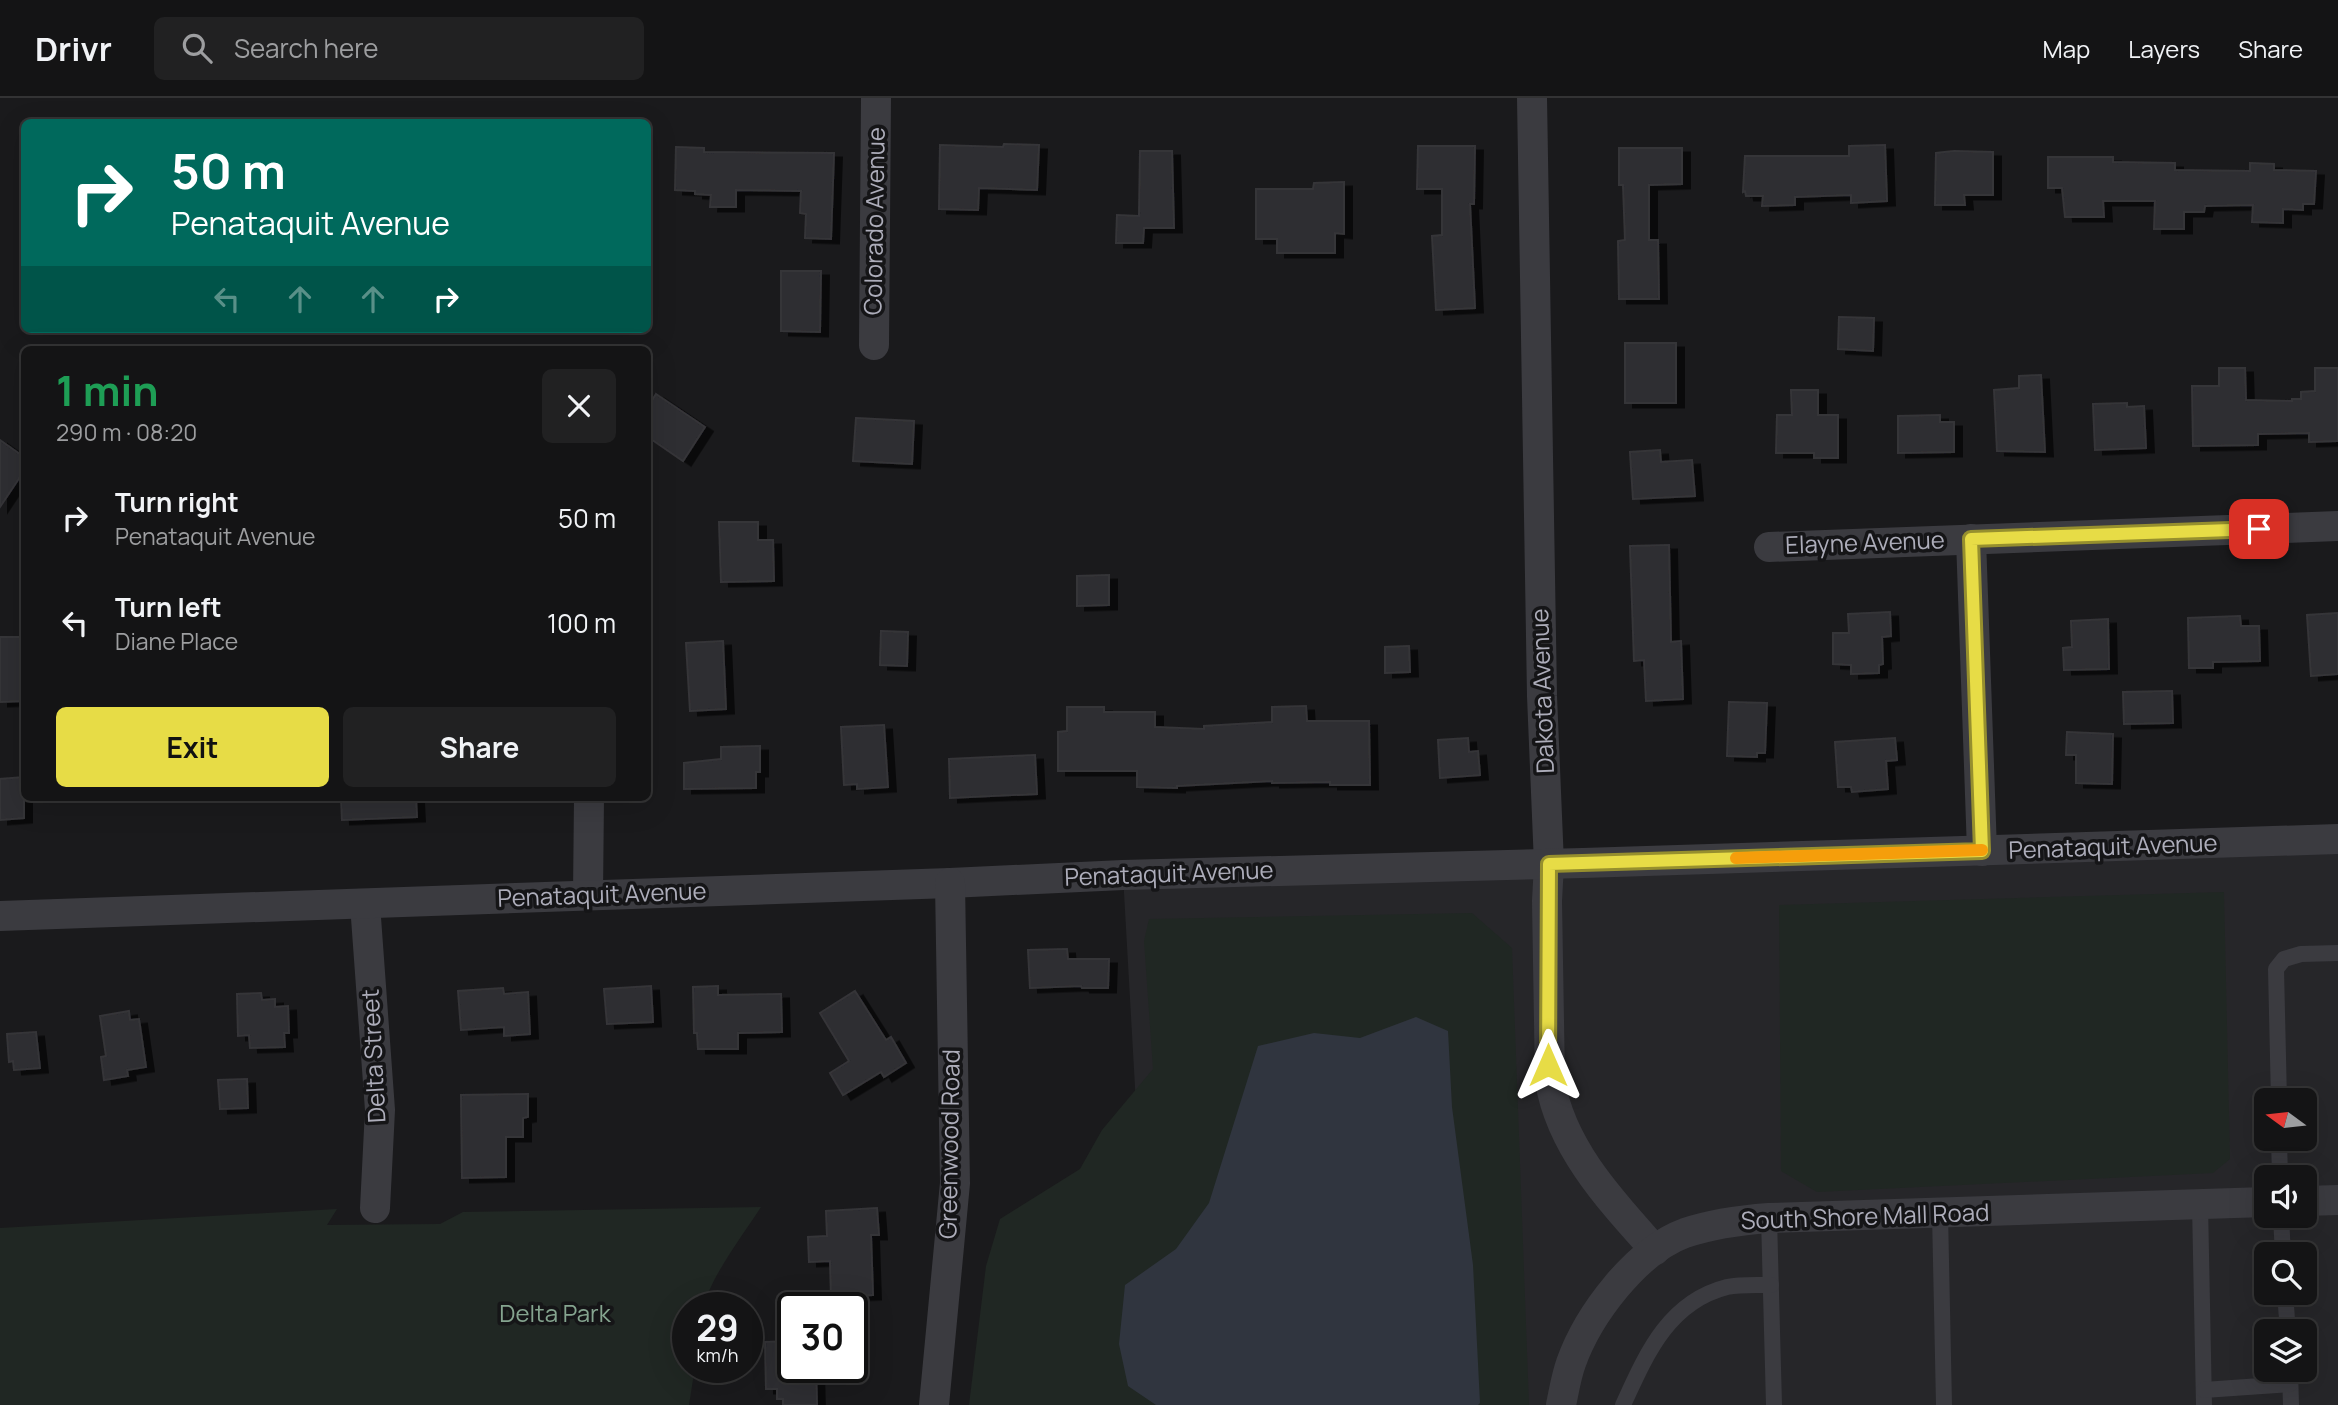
<!DOCTYPE html>
<meta charset="utf-8">
<style>
:root{--surface:#141415;--page:#212122;--text:#f1f3f6;--muted:#9d9ea0;--line:#333334;--accent:#e7dc46}
body{margin:0;font-family:Manrope,sans-serif;background:var(--page);color:var(--text);height:100vh;display:flex;flex-direction:column;font-size:26px;white-space:nowrap}
*{box-sizing:border-box;margin:0}
p{font-size:23px;color:var(--muted)}
.icon{flex:none;width:38px;height:38px;fill:none;stroke:currentColor;stroke-width:2;stroke-linecap:round;stroke-linejoin:round}
.map{position:relative;flex:1;overflow:hidden}
.sheet{position:absolute;left:21px;top:248px;width:630px;height:455px;display:flex;flex-direction:column;background:var(--surface);border-radius:10px;box-shadow:0 7px 28px #0002,0 0 0 2px var(--line)}
.sheet>*{flex:none}
.hud{position:absolute;left:21px;top:21px;width:630px;height:214px;border-radius:10px;box-shadow:0 7px 28px #0002,0 0 0 2px var(--line);background:#00695c;color:#fff;overflow:hidden}
.needle{width:46px;rotate:285deg}
.buttons{position:absolute;left:2254px;top:990px;display:grid;gap:14px}
.buttons a{display:grid;place-items:center;width:63px;height:63px;border-radius:10px;background:var(--surface);box-shadow:0 7px 28px #0002,0 0 0 2px var(--line);font-size:35px}
.speed{position:absolute;left:672px;top:1194px;display:flex;gap:14px;font-size:35px;font-weight:700;text-align:center}
.speed>*{display:grid;place-content:center;width:91px;height:91px;border-radius:50%;background:var(--surface);box-shadow:0 7px 28px #0002,0 0 0 2px var(--line);line-height:1}
.speed small{font-size:18px;font-weight:400}
.speed .limit{border:4px solid #111;border-radius:10px;background:#fff;color:#111}
.pin{position:absolute;display:grid;place-items:center;width:60px;height:60px;color:#fff;margin:-30px;border-radius:14px;box-shadow:0 4px 10px #0006}
.me{position:absolute;width:77px;margin:-38px;rotate:0deg;stroke-linejoin:round;filter:drop-shadow(0 0 5px #0008)}
.turn{display:flex;align-items:center;gap:24px;height:147px;padding:0 35px;font-size:32px}
.turn .icon{width:91px;height:91px;stroke-width:2.5}
.turn b{display:block;font-size:49px;line-height:60px}
.lanes{display:flex;align-items:center;height:66px;padding:0 35px;background:#0003;justify-content:center;gap:35px;direction:ltr}
.lanes .off{opacity:.35}
.round{display:grid;place-items:center;flex:none;width:74px;height:74px;border-radius:10px;background:var(--page)}
.head{display:flex;align-items:center;justify-content:space-between;height:119px;padding:0 35px}
h1{font-size:42px;font-weight:700;line-height:52px;color:#1e9e55}
.action{display:flex;gap:14px;margin-top:auto;padding:14px 35px}
.action a{flex:1;height:80px;border-radius:10px;background:var(--accent);color:#111;font-size:28px;font-weight:700;line-height:80px;text-align:center}
.action a+a{background:var(--page);color:var(--text)}
ul{padding:0;list-style:none}
li{display:flex;align-items:center;gap:21px;height:105px;padding:0 35px}
li div{flex:1}
li b{display:block;font-size:26px}
li em{font-style:normal}
header{display:flex;align-items:center;gap:42px;box-sizing:border-box;height:98px;padding:0 35px;background:var(--surface);border-bottom:2px solid var(--line)}
header strong{font-size:33px}
nav{display:flex;gap:38px;margin-inline-start:auto;font-size:24px}
.search{width:490px;height:63px;background:var(--page);display:flex;align-items:center;gap:18px;box-sizing:border-box;padding:0 24px;border-radius:10px;color:var(--muted);font-size:26px}
.map>svg:first-child{display:block}
.built{fill:#262629;fill-rule:evenodd}
.green{fill:#202723}
.water{fill:#30353f}
.building{fill:#2d2d30;stroke:#353438;stroke-width:2;filter:url(#shadow)}
.lines{fill:none;stroke-linecap:round;stroke-linejoin:round}
.lane{stroke:#3b3b40;stroke-width:16}
.street{stroke:#3b3b40;stroke-width:30}
.route-casing{stroke:#968f2e;stroke-width:18}
.route{stroke:#e7dc46;stroke-width:12}
.slow{stroke:#f59e0b;stroke-width:12}
.labels{text-anchor:middle;stroke-width:7;stroke-linejoin:round;paint-order:stroke}
.street-label{font-size:24px;fill:#adadba;stroke:#151517}
.park-label{font-size:24px;fill:#85a48f;stroke:#151517}
</style>
<header>
<strong>Drivr</strong>
<div class="search"><svg class="icon" aria-label="search" viewBox="0 0 24 24"><circle cx="10" cy="10" r="6"/><path d="M15 15l6 6"/></svg>Search here</div>
<nav><a>Map</a><a>Layers</a><a>Share</a></nav>
</header>
<div class="map">
<svg width="2338" height="1307" viewBox="0 0 2338 1307">
<defs>
<filter id="shadow"><feDropShadow dx="8" dy="4.5" stdDeviation="0" flood-color="#0009"/></filter>
</defs>
<rect width="100%" height="100%" fill="#1a1a1c"/>
<path class="built" d="M 2338,741 L 2338,1307 L 1153,1307 L 1123,777 ZM 2266,1003 L 2305,1003 L 2305,1041 L 2266,1041 ZM 2266,1080 L 2305,1080 L 2305,1118 L 2266,1118 ZM 2266,1157 L 2305,1157 L 2305,1195 L 2266,1195 ZM 2266,1234 L 2305,1234 L 2305,1272 L 2266,1272 Z"/>
<g class="green">
<path d="M 2224,794 L 2230,1061 L 2213,1075 L 1817,1094 L 1781,1073 L 1779,807 Z"/>
<path d="M 1472,815 L 1512,850 L 1529,1307 L 969,1307 L 986,1168 L 1000,1121 L 1080,1071 L 1102,1032 L 1153,971 L 1144,843 L 1149,821 Z"/>
<path d="M 761,1109 C 745,1134 709,1181 704,1209 L 688,1209 L 688,1269 L 695,1269 L 689,1307 L 0,1307 L 0,1130 L 337,1111 L 327,1127 L 440,1126 L 463,1114 Z"/>
</g>
<path class="water" d="M 1416,919 L 1448,933 L 1452,1009 L 1473,1167 L 1480,1305 L 1478,1307 L 1156,1307 L 1128,1288 L 1119,1246 L 1125,1187 L 1176,1151 L 1209,1105 L 1258,948 L 1314,935 L 1360,940 Z"/>
<g class="building">
<path d="M 1004,46 L 1039,47 L 1037,92 L 979,90 L 978,112 L 939,111 L 940,47 L 1003,49 Z"/>
<path d="M 1885,47 L 1887,103 L 1851,105 L 1851,97 L 1795,99 L 1795,107 L 1762,108 L 1763,98 L 1746,98 L 1745,93 L 1743,94 L 1745,58 L 1849,58 L 1849,48 Z"/>
<path d="M 1418,48 L 1475,48 L 1474,106 L 1470,106 L 1475,210 L 1436,212 L 1432,138 L 1442,137 L 1442,91 L 1417,91 Z"/>
<path d="M 676,49 L 704,50 L 704,54 L 834,55 L 831,141 L 805,140 L 806,116 L 800,115 L 801,93 L 736,92 L 736,109 L 710,109 L 711,97 L 695,96 L 695,93 L 675,92 Z"/>
<path d="M 1619,50 L 1682,50 L 1682,86 L 1649,87 L 1649,142 L 1658,142 L 1659,201 L 1619,201 L 1618,143 L 1625,142 L 1623,87 L 1619,87 Z"/>
<path d="M 1140,53 L 1172,53 L 1174,130 L 1144,130 L 1143,145 L 1116,145 L 1117,117 L 1139,118 Z"/>
<path d="M 1954,53 L 1993,54 L 1993,97 L 1964,97 L 1965,107 L 1935,107 L 1936,55 Z"/>
<path d="M 2048,59 L 2113,59 L 2113,64 L 2175,65 L 2175,72 L 2250,73 L 2250,65 L 2274,66 L 2274,72 L 2316,73 L 2314,106 L 2303,106 L 2303,112 L 2283,111 L 2283,125 L 2252,124 L 2253,107 L 2205,108 L 2204,114 L 2184,114 L 2184,131 L 2154,131 L 2155,103 L 2103,103 L 2104,119 L 2065,119 L 2062,90 L 2048,90 Z"/>
<path d="M 1344,84 L 1344,136 L 1335,135 L 1335,155 L 1277,155 L 1277,141 L 1256,141 L 1256,91 L 1313,91 L 1314,85 Z"/>
<path d="M 781,173 L 821,173 L 820,234 L 781,233 Z"/>
<path d="M 1839,219 L 1874,220 L 1873,253 L 1838,251 Z"/>
<rect x="1625" y="245" width="51" height="60"/>
<path d="M 2219,270 L 2245,270 L 2246,302 L 2292,303 L 2292,301 L 2301,301 L 2301,294 L 2315,293 L 2315,270 L 2338,270 L 2338,343 L 2309,344 L 2309,335 L 2258,336 L 2258,347 L 2193,348 L 2192,288 L 2219,288 Z"/>
<path d="M 2041,277 L 2045,354 L 1997,353 L 1994,292 L 2019,290 L 2019,278 Z"/>
<path d="M 1791,292 L 1818,292 L 1818,317 L 1838,317 L 1838,360 L 1814,360 L 1814,355 L 1776,355 L 1777,317 L 1792,317 Z"/>
<path d="M 656,296 L 705,329 L 683,363 L 648,339 L 648,309 Z"/>
<path d="M 2127,305 L 2127,309 L 2144,308 L 2146,350 L 2095,352 L 2093,306 Z"/>
<path d="M 1940,317 L 1940,324 L 1954,324 L 1954,354 L 1898,355 L 1898,318 Z"/>
<path d="M 856,320 L 914,323 L 912,366 L 853,363 Z"/>
<path d="M 0,342 L 24,359 L 24,373 L 0,409 Z"/>
<path d="M 1660,352 L 1661,364 L 1692,362 L 1695,398 L 1633,401 L 1630,354 Z"/>
<path d="M 719,424 L 758,424 L 758,442 L 773,442 L 774,483 L 721,484 Z"/>
<path d="M 1669,447 L 1671,544 L 1681,543 L 1683,601 L 1646,603 L 1644,562 L 1634,563 L 1630,448 Z"/>
<path d="M 1109,477 L 1109,507 L 1077,508 L 1077,478 Z"/>
<path d="M 1890,514 L 1891,538 L 1882,539 L 1883,566 L 1879,567 L 1879,575 L 1851,576 L 1851,567 L 1833,566 L 1833,535 L 1849,535 L 1848,516 Z"/>
<path d="M 2338,515 L 2338,576 L 2311,578 L 2307,517 Z"/>
<path d="M 2240,518 L 2241,528 L 2259,528 L 2260,563 L 2213,564 L 2213,570 L 2189,570 L 2188,520 Z"/>
<path d="M 2108,521 L 2109,571 L 2064,572 L 2063,550 L 2072,549 L 2071,523 Z"/>
<path d="M 881,533 L 908,534 L 907,568 L 880,567 Z"/>
<path d="M 0,539 L 24,539 L 24,603 L 0,604 Z"/>
<path d="M 723,543 L 726,611 L 690,613 L 686,545 Z"/>
<path d="M 1409,548 L 1410,574 L 1385,575 L 1385,549 Z"/>
<path d="M 2172,593 L 2173,625 L 2124,626 L 2123,594 Z"/>
<path d="M 1729,604 L 1767,605 L 1765,655 L 1757,655 L 1757,659 L 1727,658 Z"/>
<path d="M 1306,608 L 1307,623 L 1369,623 L 1370,687 L 1330,687 L 1330,684 L 1272,685 L 1272,683 L 1177,688 L 1177,690 L 1137,689 L 1137,673 L 1058,673 L 1058,634 L 1067,633 L 1067,609 L 1104,609 L 1104,614 L 1155,614 L 1155,629 L 1204,631 L 1204,628 L 1272,624 L 1272,609 Z"/>
<path d="M 884,627 L 888,689 L 857,691 L 857,686 L 844,687 L 841,629 Z"/>
<path d="M 2067,634 L 2113,636 L 2112,686 L 2076,685 L 2076,657 L 2066,657 Z"/>
<path d="M 1468,640 L 1469,654 L 1478,653 L 1480,677 L 1440,680 L 1438,642 Z"/>
<path d="M 1895,640 L 1897,662 L 1886,663 L 1888,691 L 1852,694 L 1851,689 L 1838,689 L 1835,644 Z"/>
<path d="M 760,648 L 760,674 L 756,674 L 756,690 L 684,691 L 684,665 L 721,661 L 721,649 Z"/>
<path d="M 1035,657 L 1037,696 L 950,700 L 949,661 Z"/>
<path d="M 24,679 L 24,720 L 0,722 L 0,681 Z"/>
<path d="M 341,700 L 416,700 L 417,719 L 342,722 Z"/>
<path d="M 1067,851 L 1068,861 L 1109,861 L 1108,890 L 1082,890 L 1081,888 L 1030,890 L 1028,852 Z"/>
<path d="M 651,888 L 653,924 L 607,926 L 604,891 Z"/>
<path d="M 718,888 L 718,897 L 781,896 L 782,934 L 738,935 L 738,951 L 698,951 L 697,935 L 694,935 L 693,889 Z"/>
<path d="M 503,890 L 504,896 L 528,894 L 530,936 L 504,938 L 504,929 L 461,932 L 458,893 Z"/>
<path d="M 855,893 L 886,942 L 891,939 L 906,965 L 884,979 L 881,974 L 843,997 L 830,975 L 849,963 L 820,915 Z"/>
<path d="M 261,895 L 262,902 L 275,901 L 275,909 L 288,908 L 289,935 L 284,935 L 285,949 L 250,950 L 249,937 L 238,938 L 237,896 Z"/>
<path d="M 129,913 L 130,922 L 139,921 L 146,969 L 127,972 L 128,978 L 104,982 L 101,959 L 106,958 L 100,918 Z"/>
<path d="M 36,934 L 40,970 L 14,972 L 13,963 L 9,964 L 7,936 Z"/>
<path d="M 247,981 L 248,1010 L 220,1011 L 218,982 Z"/>
<path d="M 528,996 L 528,1019 L 523,1020 L 523,1039 L 506,1039 L 506,1079 L 462,1080 L 461,997 Z"/>
<path d="M 877,1110 L 879,1137 L 871,1137 L 873,1197 L 831,1199 L 830,1163 L 809,1164 L 808,1139 L 827,1138 L 826,1113 Z"/>
<path d="M 793,1243 L 793,1269 L 816,1269 L 817,1307 L 783,1307 L 783,1301 L 777,1301 L 777,1291 L 766,1291 L 765,1244 Z"/>
</g>
<g class="lines">
<g class="lane">
<path d="M 2279,1003 L 2276,871 L 2284,861 L 2301,856 L 2338,855"/>
<path d="M 2279,1041 L 2280,1080"/>
<path d="M 2200,1106 L 2204,1307"/>
<path d="M 1940,1115 L 1944,1307"/>
<path d="M 2281,1118 L 2283,1157"/>
<path d="M 1769,1120 L 1774,1307"/>
<path d="M 2285,1195 L 2288,1234"/>
<path d="M 2290,1272 L 2291,1307"/>
<path d="M 2204,1292 L 2290,1286"/>
<path d="M 1623,1307 C 1646,1257 1668,1204 1727,1189 C 1741,1186 1757,1187 1771,1187"/>
</g>
<g class="street">
<path d="M 1532,0 L 1542,598 L 1549,766 L 1547,803 L 1550,983 C 1561,1050 1611,1103 1655,1152"/>
<path d="M 874,247 L 876,0"/>
<path d="M 1971,441 L 1982,753"/>
<path d="M 1769,449 L 2338,428"/>
<path d="M 588,796 L 589,700"/>
<path d="M 365,806 L 380,1012 L 375,1110"/>
<path d="M 0,818 L 950,785 L 1123,777 L 1583,765 L 2338,741"/>
<path d="M 2305,1103 L 2338,1102"/>
<path d="M 934,1307 L 955,1085 L 950,785"/>
<path d="M 1561,1307 C 1564,1293 1566,1279 1571,1265 C 1588,1217 1636,1153 1685,1135 C 1712,1126 1742,1122 1769,1120 L 2266,1104"/>
</g>
</g>
<g class="lines">
<g class="route-casing">
<path id="route" d="M 1548,967 L 1549,766 L 1982,753 L 1971,441 L 2259,431"/>
</g>
<use href="#route" class="route"/>
<path class="slow" d="M 1736,760 L 1982,752"/>
</g>
<g class="labels">
<g class="street-label">
<text transform="translate(875 123) rotate(-89)" y="8">Colorado Avenue</text>
<text transform="translate(1865 445) rotate(-2)" y="8">Elayne Avenue</text>
<text transform="translate(1543 593) rotate(-92)" y="8">Dakota Avenue</text>
<text transform="translate(2113 749) rotate(-2)" y="8">Penataquit Avenue</text>
<text transform="translate(1169 776) rotate(-2)" y="8">Penataquit Avenue</text>
<text transform="translate(602 797) rotate(-2)" y="8">Penataquit Avenue</text>
<text transform="translate(374 958) rotate(-93)" y="8">Delta Street</text>
<text transform="translate(950 1046) rotate(-89)" y="8">Greenwood Road</text>
<text transform="translate(1865 1119) rotate(-2)" y="8">South Shore Mall Road</text>
</g>
<g class="park-label">
<text x="555" y="1224">Delta Park</text>
</g>
</g>
</svg>
<div class="buttons">
<a><svg class="needle" viewBox="-14 -14 28 28"><path d="M0-13l5 13h-10z" fill="#e53935"/><path d="M0 13l5-13h-10z" fill="#9d9ea0"/></svg></a>
<a><svg class="icon" aria-label="sound" viewBox="0 0 24 24"><path d="M4 9h4l5-4v14l-5-4H4zM17 9q2 3 0 6"/></svg></a>
<a><svg class="icon" aria-label="search" viewBox="0 0 24 24"><circle cx="10" cy="10" r="6"/><path d="M15 15l6 6"/></svg></a>
<a><svg class="icon" aria-label="layers" viewBox="0 0 24 24"><path d="M12 4l9 5-9 5-9-5zM3 14l9 5 9-5"/></svg></a>
</div>
<div class="speed"><div>29<small>km/h</small></div><div class="limit">30</div></div>
<div class="pin" style="left:2259px;top:431px;background:#d93025"><svg class="icon" aria-label="arrive" viewBox="0 0 24 24"><path d="M6 21V4h12l-3 4 3 4H6"/></svg></div>
<svg class="me" style="left:1548px;top:967px" viewBox="-20 -20 40 40"><path d="M0-17L14 15 0 8-14 15z" fill="#e7dc46" stroke="#fff" stroke-width="4"/></svg>
<div class="hud">
<div class="turn"><svg class="icon" aria-label="right" viewBox="0 0 24 24"><path d="M7 20v-9h11M14 6l5 5-5 5"/></svg><div><b>50 m</b>Penataquit Avenue</div></div>
<div class="lanes"><svg class="icon off" aria-label="left" viewBox="0 0 24 24"><path d="M17 20v-9H6M10 6l-5 5 5 5"/></svg><svg class="icon off" aria-label="ahead" viewBox="0 0 24 24"><path d="M12 20V5M6 11l6-6 6 6"/></svg><svg class="icon off" aria-label="ahead" viewBox="0 0 24 24"><path d="M12 20V5M6 11l6-6 6 6"/></svg><svg class="icon" aria-label="right" viewBox="0 0 24 24"><path d="M7 20v-9h11M14 6l5 5-5 5"/></svg></div>
</div>
<section class="sheet">
<div class="head"><div><h1>1 min</h1><p>290 m · 08:20</p></div><a class="round"><svg class="icon" aria-label="close" viewBox="0 0 24 24"><path d="M6 6l12 12M18 6L6 18"/></svg></a></div>
<ul>
<li><svg class="icon" aria-label="right" viewBox="0 0 24 24"><path d="M7 20v-9h11M14 6l5 5-5 5"/></svg><div><b>Turn right</b><p>Penataquit Avenue</p></div><em>50 m</em></li>
<li><svg class="icon" aria-label="left" viewBox="0 0 24 24"><path d="M17 20v-9H6M10 6l-5 5 5 5"/></svg><div><b>Turn left</b><p>Diane Place</p></div><em>100 m</em></li>
</ul>
<div class="action"><a>Exit</a><a>Share</a></div>
</section>
</div>
